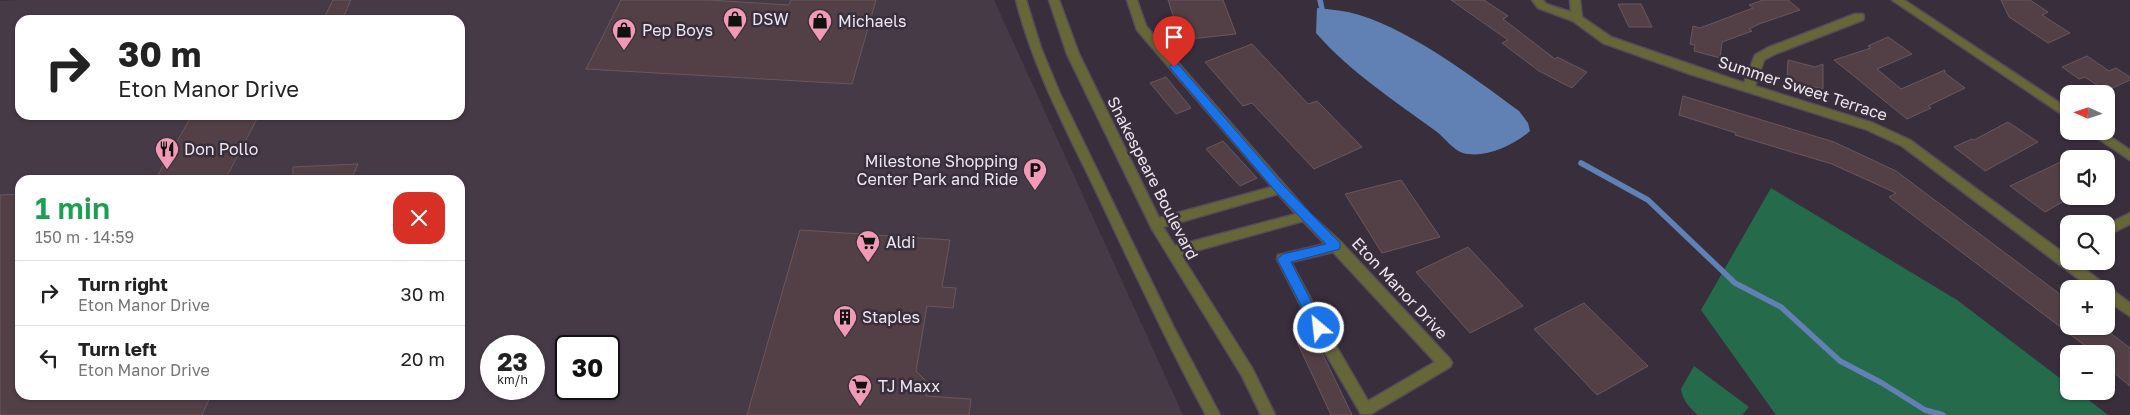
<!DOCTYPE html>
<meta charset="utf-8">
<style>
:root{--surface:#fff;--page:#f6f6f6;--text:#222;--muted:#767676;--line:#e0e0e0}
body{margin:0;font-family:"Golos Text",sans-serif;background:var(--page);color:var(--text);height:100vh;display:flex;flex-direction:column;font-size:19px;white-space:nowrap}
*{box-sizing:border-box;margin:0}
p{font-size:16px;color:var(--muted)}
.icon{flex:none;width:28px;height:28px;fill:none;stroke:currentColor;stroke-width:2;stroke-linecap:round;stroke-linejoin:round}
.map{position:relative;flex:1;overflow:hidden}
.panel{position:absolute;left:15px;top:175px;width:450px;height:225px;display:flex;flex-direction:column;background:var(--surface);border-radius:15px;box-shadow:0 1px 4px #0004}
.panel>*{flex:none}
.hud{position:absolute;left:15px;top:15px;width:450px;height:105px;border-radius:15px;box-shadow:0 1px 4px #0004;background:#fff;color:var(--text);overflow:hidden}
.needle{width:32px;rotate:273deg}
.tools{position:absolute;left:2060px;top:85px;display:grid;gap:10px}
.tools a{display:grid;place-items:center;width:55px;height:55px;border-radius:10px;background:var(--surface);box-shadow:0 1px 4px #0004;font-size:25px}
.speed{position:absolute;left:480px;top:335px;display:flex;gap:10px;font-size:25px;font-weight:700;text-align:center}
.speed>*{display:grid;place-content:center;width:65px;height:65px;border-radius:50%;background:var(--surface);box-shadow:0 1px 4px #0004;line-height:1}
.speed small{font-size:12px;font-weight:400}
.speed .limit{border:2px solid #111;border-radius:8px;background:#fff;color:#111}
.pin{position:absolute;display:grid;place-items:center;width:42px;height:42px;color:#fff;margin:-51px -21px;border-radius:50% 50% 50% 0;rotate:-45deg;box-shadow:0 0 5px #0007}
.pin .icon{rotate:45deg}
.me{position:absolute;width:55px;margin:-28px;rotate:332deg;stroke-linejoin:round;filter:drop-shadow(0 0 4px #0008)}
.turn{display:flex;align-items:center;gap:18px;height:105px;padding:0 20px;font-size:22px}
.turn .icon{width:65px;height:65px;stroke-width:2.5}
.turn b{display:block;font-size:35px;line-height:42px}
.round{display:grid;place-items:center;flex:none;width:52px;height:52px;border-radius:15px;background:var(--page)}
.headline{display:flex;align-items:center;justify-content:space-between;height:85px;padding:0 20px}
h1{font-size:30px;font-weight:600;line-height:38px;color:#1e9e55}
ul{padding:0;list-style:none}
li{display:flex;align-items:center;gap:15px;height:65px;padding:0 20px;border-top:1px solid var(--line)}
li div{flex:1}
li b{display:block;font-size:19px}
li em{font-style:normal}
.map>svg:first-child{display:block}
.commercial{fill:#463a47;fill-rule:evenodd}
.green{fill:#266a4c}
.water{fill:#6181b5}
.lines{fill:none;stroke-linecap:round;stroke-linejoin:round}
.stream{stroke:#6181b5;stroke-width:5.5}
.building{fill:#524046;stroke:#6a575d}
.minor-casing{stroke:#564c59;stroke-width:3}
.minor{fill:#666739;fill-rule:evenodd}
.route{fill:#1a73e8;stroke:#114b97}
.labels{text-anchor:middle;stroke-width:5;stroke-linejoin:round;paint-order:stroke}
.poi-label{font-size:16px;fill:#ede7ef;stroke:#392f3c;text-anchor:start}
.street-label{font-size:16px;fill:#ede7ef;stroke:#392f3c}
</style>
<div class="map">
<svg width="2130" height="415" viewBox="0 0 2130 415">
<rect width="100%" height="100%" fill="#392f3c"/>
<path class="commercial" d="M 19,0 L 994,0 L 1183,415 L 0,415 L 0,1 ZM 20,20 L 460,20 L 460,115 L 20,115 ZM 20,180 L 460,180 L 460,395 L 20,395 ZM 491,346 L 534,346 L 534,389 L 491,389 ZM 566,346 L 609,346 L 609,389 L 566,389 Z"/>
<g class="green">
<path d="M 1771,188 L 1957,300 L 2069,385 L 2069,391 L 2077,391 L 2108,415 L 1776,415 L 1701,310 Z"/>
<path d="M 1694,366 L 1749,407 L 1742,415 L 1698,415 C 1690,409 1682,399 1681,389 Z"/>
</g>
<path class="water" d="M 1317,8 C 1327,9 1338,10 1348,12 C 1403,24 1473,77 1519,111 L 1528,123 L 1530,131 C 1514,145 1485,159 1463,153 C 1453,150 1445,138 1437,132 C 1394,100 1351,73 1316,33 Z"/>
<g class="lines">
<g class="stream">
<path d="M 1320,0 L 1322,9"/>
<path d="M 1581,163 L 1648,200 L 1735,283 L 1781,307 L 1840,361 L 1882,383 L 1925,410 L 1943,415"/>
</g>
</g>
<g class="building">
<path d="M 333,0 L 351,0 L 342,20 L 323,20 Z"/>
<path d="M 621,0 L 709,0 L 789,5 L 791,0 L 876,0 L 852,84 L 586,69 Z"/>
<path d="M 1168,0 L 1223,0 L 1236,34 L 1181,40 Z"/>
<path d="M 1451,0 L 1484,0 L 1508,16 L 1503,19 L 1555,59 L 1557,57 L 1587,72 L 1572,88 L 1539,71 L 1502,43 L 1508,40 Z"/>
<path d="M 1763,0 L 1788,0 L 1800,10 L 1759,24 L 1749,29 L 1752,31 L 1722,42 L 1720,58 L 1694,51 L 1695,45 L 1690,44 L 1693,26 L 1700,28 L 1753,8 L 1749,5 Z"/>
<path d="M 2001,0 L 2030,0 L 2048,12 L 2042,15 L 2070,33 L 2048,43 L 2009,17 Z"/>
<path d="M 1618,4 L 1641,4 L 1652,27 L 1629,27 Z"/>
<path d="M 1888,37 L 1912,54 L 1877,69 L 1901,89 L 1945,70 L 1945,73 L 1965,88 L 1928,106 L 1931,108 L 1907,119 L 1834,60 L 1871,48 L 1868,46 Z"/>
<path d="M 1252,44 L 1308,104 L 1317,101 L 1362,147 L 1314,169 L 1252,103 L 1243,106 L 1205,62 Z"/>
<path d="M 2087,56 L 2109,71 L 2116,68 L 2130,77 L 2130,80 L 2106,91 L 2085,77 L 2079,79 L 2062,67 Z"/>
<path d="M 1788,60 L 1815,67 L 1823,64 L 1823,89 L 1787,80 Z"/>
<path d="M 1166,77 L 1191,108 L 1176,114 L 1150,83 Z"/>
<path d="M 1683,96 L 1834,142 L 1896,171 L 2069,301 L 2069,326 L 2101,326 L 2130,348 L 2130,386 L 2108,368 L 2112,366 L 2106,361 L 2106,354 L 2096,354 L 1889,197 L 1896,193 L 1832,164 L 1735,135 L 1736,133 L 1679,115 Z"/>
<path d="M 192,115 L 259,115 L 225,180 L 155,180 Z"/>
<path d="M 2008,122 L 2038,142 L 1985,171 L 1954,147 L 1972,139 L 1974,140 Z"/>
<path d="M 1223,141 L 1257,178 L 1240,186 L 1206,149 Z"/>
<path d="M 2069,158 L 2069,198 L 2045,212 L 2010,186 Z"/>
<path d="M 358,164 L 351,180 L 293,180 L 293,167 Z"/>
<path d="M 1401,180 L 1440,237 L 1382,253 L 1345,194 Z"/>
<path d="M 20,194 L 20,395 L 211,395 L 202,415 L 0,415 L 0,195 Z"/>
<path d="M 800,230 L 950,240 L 942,287 L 956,288 L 953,308 L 927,306 L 916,371 L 928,383 L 926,396 L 971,399 L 969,415 L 747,415 Z"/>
<path d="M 1468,247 L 1523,306 L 1470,333 L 1416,272 Z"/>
<path d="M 1584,303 L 1648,366 L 1597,395 L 1534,329 Z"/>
<path d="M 1315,338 L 1352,415 L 1331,415 L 1297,342 Z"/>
</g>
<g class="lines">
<g class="minor-casing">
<g id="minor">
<path d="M 1016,0 L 1026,0 L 1041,48 L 1060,94 L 1173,326 L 1220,415 L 1206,415 C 1166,341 1131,265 1095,189 C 1065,127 1033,67 1016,0 Z"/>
<path d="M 1049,0 L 1059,0 L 1079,54 L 1159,218 L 1272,187 L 1137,30 L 1127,0 L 1137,0 L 1146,26 L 1309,213 L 1341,242 L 1450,359 L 1452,363 L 1450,367 L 1371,414 L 1361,414 L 1322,347 L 1277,259 L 1278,255 L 1283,254 L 1325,244 L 1303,221 L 1181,255 L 1252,368 L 1275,415 L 1261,415 L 1242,376 L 1152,229 L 1067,54 ZM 1278,194 L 1296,214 L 1175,246 L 1163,227 ZM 1333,252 L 1435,362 L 1368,401 L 1332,339 L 1291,262 Z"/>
<path d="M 1532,0 L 1543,0 L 1546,4 L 1571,12 L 1570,0 L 1580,0 L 1582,17 L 1611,37 L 1744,83 L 1755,55 L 1767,48 L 1855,14 L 1863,14 L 1864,17 L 1863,20 L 1775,54 L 1764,60 L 1755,86 L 1873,123 L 1910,140 L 2069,257 L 2069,261 L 2074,261 L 2130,303 L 2130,316 L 2106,300 L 2106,289 L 2092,289 L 1902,146 L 1865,129 L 1690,74 L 1603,43 L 1573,21 L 1538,8 Z"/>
<path d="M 1892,0 L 1904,0 L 2069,109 L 2069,119 Z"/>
<path d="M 2087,131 L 2102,131 L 2130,150 L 2130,160 Z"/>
<path d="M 2130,213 L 2130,224 L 2106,236 L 2106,225 Z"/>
</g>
</g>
<use href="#minor" class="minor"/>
</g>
<path class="route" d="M 1174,63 L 1178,64 L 1284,186 L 1340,243 L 1340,249 L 1291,262 L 1325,328 L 1324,332 L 1315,332 L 1277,259 L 1283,254 L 1326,244 L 1276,192 L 1171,69 L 1169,67 Z"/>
<defs>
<g id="shop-pin" transform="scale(1.25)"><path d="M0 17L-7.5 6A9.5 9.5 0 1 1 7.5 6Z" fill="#f09ab5" stroke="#392f3c"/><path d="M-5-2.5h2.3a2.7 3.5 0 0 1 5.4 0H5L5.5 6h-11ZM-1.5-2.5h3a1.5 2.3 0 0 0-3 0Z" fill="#111"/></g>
<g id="restaurant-pin" transform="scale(1.25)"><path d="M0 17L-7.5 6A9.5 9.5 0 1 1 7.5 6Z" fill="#f09ab5" stroke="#392f3c"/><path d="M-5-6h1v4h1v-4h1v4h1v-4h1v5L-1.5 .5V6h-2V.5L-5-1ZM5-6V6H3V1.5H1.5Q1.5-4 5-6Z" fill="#111"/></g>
<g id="parking-pin" transform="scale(1.25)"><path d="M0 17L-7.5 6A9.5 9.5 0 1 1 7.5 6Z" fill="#f09ab5" stroke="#392f3c"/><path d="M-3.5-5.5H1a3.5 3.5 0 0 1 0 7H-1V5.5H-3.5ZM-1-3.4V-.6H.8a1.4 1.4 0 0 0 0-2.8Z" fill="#111"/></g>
<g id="supermarket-pin" transform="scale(1.25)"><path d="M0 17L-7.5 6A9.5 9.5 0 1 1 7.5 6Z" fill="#f09ab5" stroke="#392f3c"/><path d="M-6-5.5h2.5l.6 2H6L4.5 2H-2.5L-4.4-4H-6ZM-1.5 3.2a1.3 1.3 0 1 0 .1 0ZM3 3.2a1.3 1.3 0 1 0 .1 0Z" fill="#111"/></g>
<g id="building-pin" transform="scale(1.25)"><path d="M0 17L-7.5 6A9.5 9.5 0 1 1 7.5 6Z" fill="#f09ab5" stroke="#392f3c"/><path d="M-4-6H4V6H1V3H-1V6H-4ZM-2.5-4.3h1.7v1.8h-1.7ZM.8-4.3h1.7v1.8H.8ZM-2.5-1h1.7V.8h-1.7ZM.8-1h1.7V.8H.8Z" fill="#111"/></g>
</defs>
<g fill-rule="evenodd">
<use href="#shop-pin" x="735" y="19"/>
<use href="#shop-pin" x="820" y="21"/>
<use href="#shop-pin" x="624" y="30"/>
<use href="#restaurant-pin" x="167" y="149"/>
<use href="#parking-pin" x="1035" y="170"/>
<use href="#supermarket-pin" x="868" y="242"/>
<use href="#building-pin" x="845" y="317"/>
<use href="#supermarket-pin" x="860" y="386"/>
</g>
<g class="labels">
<g class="poi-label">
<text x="752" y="25">DSW</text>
<text x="838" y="27">Michaels</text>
<text x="642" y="36">Pep Boys</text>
<text x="184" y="155">Don Pollo</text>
<text x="1018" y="167" text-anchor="end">Milestone Shopping<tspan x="1018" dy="18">Center Park and Ride</tspan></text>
<text x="886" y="248">Aldi</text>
<text x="862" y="323">Staples</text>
<text x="878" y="392">TJ Maxx</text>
</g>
<g class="street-label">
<text transform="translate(1803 88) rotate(18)" y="6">Summer Sweet Terrace</text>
<text transform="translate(1153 178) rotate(63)" y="6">Shakespeare Boulevard</text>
<text transform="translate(1400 288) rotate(47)" y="6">Eton Manor Drive</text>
</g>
</g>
</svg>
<div class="tools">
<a><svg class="needle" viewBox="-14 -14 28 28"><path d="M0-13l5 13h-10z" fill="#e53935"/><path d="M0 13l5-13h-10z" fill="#767676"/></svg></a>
<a><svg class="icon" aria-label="sound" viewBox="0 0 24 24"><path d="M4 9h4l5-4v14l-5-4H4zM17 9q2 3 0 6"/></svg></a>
<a><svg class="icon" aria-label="search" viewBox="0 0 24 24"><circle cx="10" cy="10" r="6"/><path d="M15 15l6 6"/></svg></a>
<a>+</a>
<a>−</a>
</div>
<div class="speed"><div>23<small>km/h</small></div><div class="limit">30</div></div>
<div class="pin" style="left:1174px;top:67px;background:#d93025"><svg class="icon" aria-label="arrive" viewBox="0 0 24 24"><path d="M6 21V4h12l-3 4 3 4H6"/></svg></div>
<svg class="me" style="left:1319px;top:328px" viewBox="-20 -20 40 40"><circle r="17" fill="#1a73e8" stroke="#fff" stroke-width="3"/><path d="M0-11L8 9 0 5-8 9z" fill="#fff"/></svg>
<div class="hud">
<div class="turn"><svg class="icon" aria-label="right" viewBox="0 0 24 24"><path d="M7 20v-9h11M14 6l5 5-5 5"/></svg><div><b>30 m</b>Eton Manor Drive</div></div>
</div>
<section class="panel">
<div class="headline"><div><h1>1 min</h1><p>150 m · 14:59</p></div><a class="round" style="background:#d93025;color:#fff"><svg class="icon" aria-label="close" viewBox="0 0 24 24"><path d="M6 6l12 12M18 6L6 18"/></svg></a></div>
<ul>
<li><svg class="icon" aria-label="right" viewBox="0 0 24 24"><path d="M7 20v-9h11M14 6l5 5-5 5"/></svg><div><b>Turn right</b><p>Eton Manor Drive</p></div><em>30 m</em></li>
<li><svg class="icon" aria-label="left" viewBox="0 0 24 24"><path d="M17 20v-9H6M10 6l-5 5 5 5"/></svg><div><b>Turn left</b><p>Eton Manor Drive</p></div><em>20 m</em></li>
</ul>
</section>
</div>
